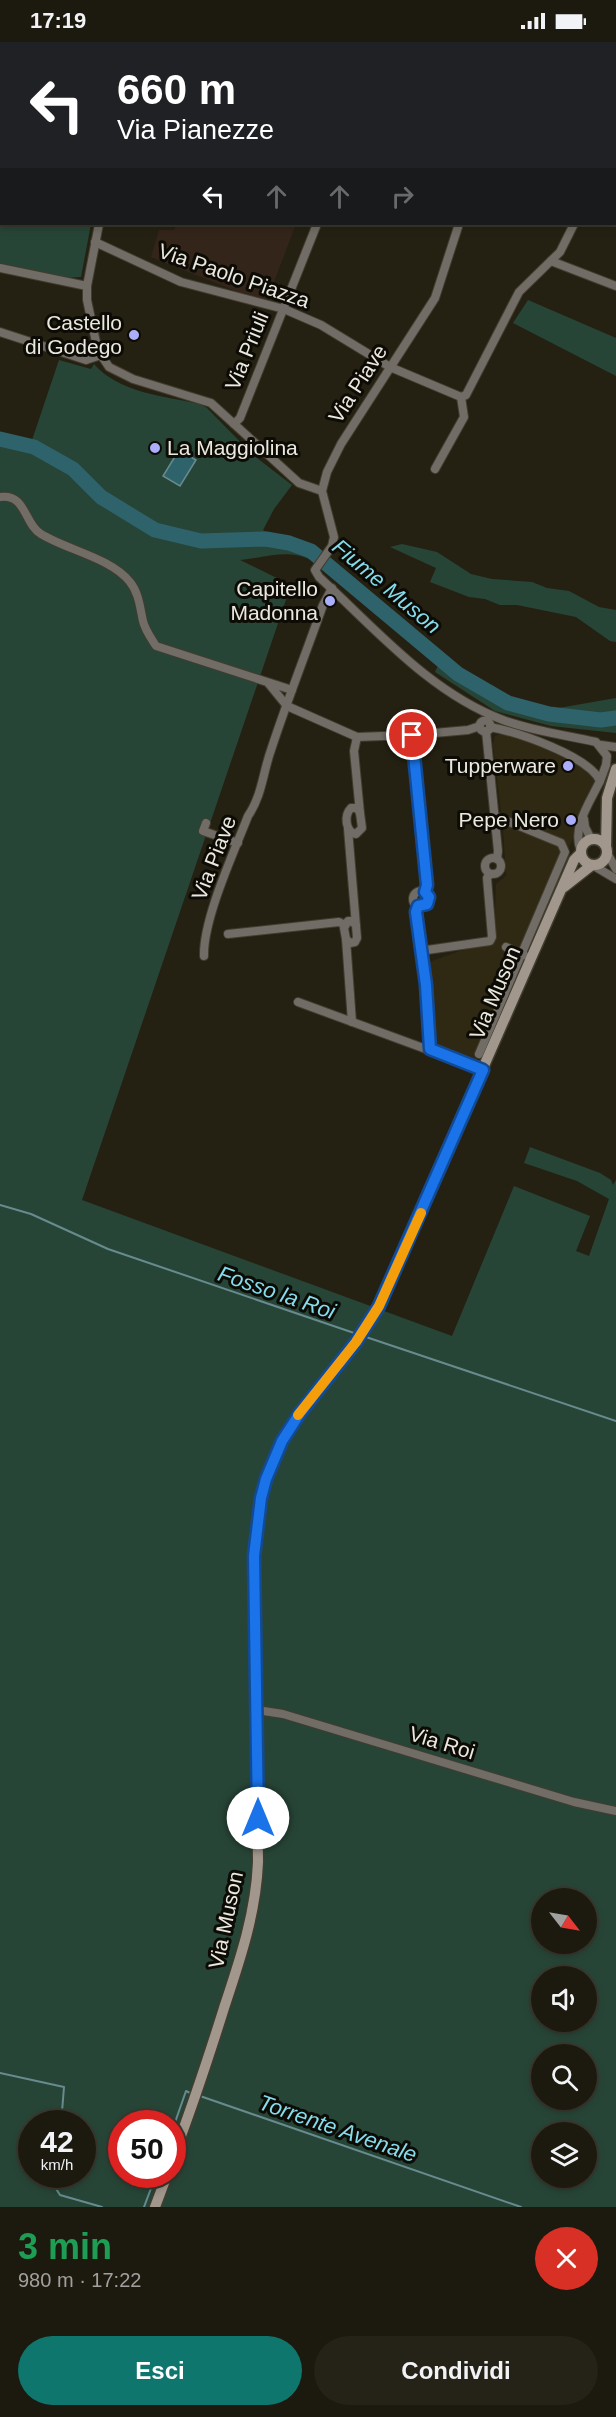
<!DOCTYPE html>
<html lang="it">
<meta charset="utf-8">
<style>
:root{--surface:#1c190e;--page:#252217;--text:#f1f3f6;--muted:#a0a09e;--line:#3a382e;--accent:#0f766e}
body{margin:0;font-family:Helvetica,sans-serif;background:var(--page);color:var(--text);height:100vh;display:flex;flex-direction:column;font-size:22px;white-space:nowrap}
*{box-sizing:border-box;margin:0}
p{font-size:20px;color:var(--muted)}
.icon{flex:none;width:33px;height:33px;fill:none;stroke:currentColor;stroke-width:2;stroke-linecap:round;stroke-linejoin:round}
.map{position:relative;height:2165px;overflow:hidden}
.drawer{display:flex;flex-direction:column;background:var(--surface);flex:1}
.drawer>*{flex:none}
.top-card{position:absolute;left:0px;top:0px;width:616px;height:183px;box-shadow:0 3px 9px #0003,0 0 0 2px var(--line);background:#202124;color:#fff;overflow:hidden}
.needle{width:39px;rotate:121deg}
.controls{position:absolute;left:531px;top:1846px;display:grid;gap:12px}
.controls a{display:grid;place-items:center;width:66px;height:66px;border-radius:50%;background:var(--surface);box-shadow:0 3px 9px #0003,0 0 0 2px var(--line);font-size:30px}
.speed{position:absolute;left:18px;top:2068px;display:flex;gap:12px;font-size:30px;font-weight:700;text-align:center}
.speed>*{display:grid;place-content:center;width:78px;height:78px;border-radius:50%;background:var(--surface);box-shadow:0 3px 9px #0003,0 0 0 2px var(--line);line-height:1}
.speed small{font-size:15px;font-weight:400}
.speed .limit{border:9px solid #d22;background:#fff;color:#111}
.pin{position:absolute;display:grid;place-items:center;width:51px;height:51px;color:#fff;margin:-26px;border:3px solid #fff;border-radius:50%;box-shadow:0 2px 6px #0007}
.me{position:absolute;width:66px;margin:-33px;rotate:0deg;stroke-linejoin:round;filter:drop-shadow(0 0 4px #0008)}
.turn{display:flex;align-items:center;gap:21px;height:126px;padding:0 18px;font-size:27px}
.turn .icon{width:78px;height:78px;stroke-width:2.5}
.turn b{display:block;font-size:42px;line-height:51px}
.lanes{display:flex;align-items:center;height:57px;padding:0 18px;background:#0003;justify-content:center;gap:30px;direction:ltr}
.lanes .off{opacity:.35}
.round{display:grid;place-items:center;flex:none;width:63px;height:63px;border-radius:32px;background:var(--page)}
.head{display:flex;align-items:center;justify-content:space-between;height:102px;padding:0 18px}
h1{font-size:36px;font-weight:800;line-height:45px;color:#1e9e55}
.primary-button{display:flex;gap:12px;margin-top:auto;padding:12px 18px}
.primary-button a{flex:1;height:69px;border-radius:36px;background:var(--accent);color:#fff;font-size:24px;font-weight:800;line-height:69px;text-align:center}
.primary-button a+a{background:var(--page);color:var(--text)}
.status{display:flex;justify-content:space-between;align-items:center;height:42px;padding:0 30px;background:var(--surface);direction:ltr}
.status svg{height:16px;fill:currentColor}
.map>svg:first-child{display:block}
.built{fill:#2f2913}
.education{fill:#34251a}
.green{fill:#274537;fill-rule:evenodd}
.water{fill:#2f636c;stroke:#678b8e;stroke-width:1.5}
.lines{fill:none;stroke-linecap:round;stroke-linejoin:round}
.stream{stroke:#678b8e;stroke-width:2}
.river{stroke:#2f636c;stroke-width:15}
.minor-casing{stroke:#413d2f;stroke-width:10}
.tertiary-casing{stroke:#413d2f;stroke-width:11}
.secondary-casing{stroke:#413d2f;stroke-width:13}
.minor{stroke:#726c66;stroke-width:8}
.tertiary{stroke:#726c66;stroke-width:9}
.secondary{stroke:#a1978d;stroke-width:10}
.route-casing{stroke:#114b97;stroke-width:15}
.route{stroke:#1a73e8;stroke-width:10}
.slow{stroke:#f59e0b;stroke-width:10}
.poi-dot{fill:#abaffb;stroke:#0d0b05;stroke-width:2}
.labels{text-anchor:middle;stroke-width:6;stroke-linejoin:round;paint-order:stroke}
.street-label{font-size:21px;fill:#ebe9df;stroke:#0d0b05}
.poi-label{font-size:21px;fill:#ebe9df;stroke:#0d0b05;text-anchor:end}
.water-label{font-size:22px;font-style:italic;fill:#85dcec;stroke:#0d0b05}
</style>
<div class="status"><b>17:19</b><svg viewBox="0 0 49 12"><path d="M0 12V9h3v3zM5 12V6h3v6zM10 12V3h3v9zM15 12V0h3v12zM26 1h20v11H26zM47 4h2v5h-2z"/></svg></div>
<div class="map">
<svg width="616" height="2165" viewBox="0 0 616 2165">
<rect width="100%" height="100%" fill="#252112"/>
<path class="built" d="M 505,690 L 580,722 L 593,731 L 596,743 L 476,1021 L 428,1009 L 429,920 L 494,897 L 496,842 L 506,834 L 503,786 L 493,702 L 495,694 Z"/>
<path class="education" d="M 177,182 L 296,182 L 266,261 L 151,215 L 159,188 L 174,188 Z"/>
<g class="green">
<path d="M 0,141 L 2,182 L 91,182 L 81,235 L 62,236 L 0,221 Z"/>
<path d="M 528,258 L 616,296 L 616,334 L 513,281 Z"/>
<path d="M 59,318 L 91,327 L 94,322 C 119,351 164,354 200,362 L 207,366 L 253,413 L 292,443 L 274,467 L 263,488 L 280,500 L 308,503 L 318,508 L 309,517 C 287,507 263,516 240,518 L 291,543 L 82,1158 L 452,1294 L 514,1144 L 590,1174 L 576,1209 L 589,1214 L 609,1157 L 577,1139 L 524,1121 L 530,1105 L 600,1131 L 611,1138 L 613,1143 L 616,1138 L 616,2165 L 0,2165 L 0,400 L 29,407 ZM 542,1857 L 586,1857 L 586,1902 L 542,1902 ZM 542,1935 L 586,1935 L 586,1980 L 542,1980 ZM 542,2013 L 586,2013 L 586,2058 L 542,2058 ZM 32,2082 L 82,2082 L 82,2133 L 32,2133 ZM 122,2082 L 172,2082 L 172,2133 L 122,2133 ZM 542,2091 L 586,2091 L 586,2136 L 542,2136 Z"/>
<path d="M 402,502 L 437,510 L 471,532 L 492,537 L 532,540 L 547,546 L 569,549 L 599,565 L 616,568 L 616,600 L 610,599 L 576,575 L 517,563 L 500,563 L 485,557 L 469,555 L 430,540 L 436,526 L 390,505 Z"/>
<path d="M 441,617 L 465,641 L 553,667 L 616,656 L 616,691 L 551,684 L 495,669 L 435,630 Z"/>
</g>
<path class="water" d="M 179,408 L 196,418 L 180,444 L 163,434 Z"/>
<g class="lines">
<g class="stream">
<path d="M 0,1163 L 31,1172 L 108,1207 L 357,1292"/>
<path d="M 363,1294 L 616,1379"/>
<path d="M 0,2031 L 64,2045 L 61,2082"/>
<path d="M 200,2054 L 521,2165"/>
<path d="M 172,2089 L 186,2049 L 192,2052"/>
<path d="M 56,2133 L 55,2145 L 60,2153 L 102,2165"/>
<path d="M 144,2165 L 156,2133"/>
</g>
<path class="river" d="M 0,397 L 34,405 L 73,427 L 101,455 L 155,488 L 201,499 L 266,497 L 289,501 L 311,509 L 458,632 L 508,661 L 549,672 L 601,678 L 616,676"/>
<g class="minor-casing">
<g id="minor">
<path d="M 6,0 L 12,2"/>
<path d="M 115,2 L 115,0"/>
<path d="M 161,2 L 161,0"/>
<path d="M 302,2 L 303,0"/>
<path d="M 355,2 L 356,0"/>
<path d="M 615,65 L 616,66"/>
<path d="M 459,182 L 435,256 L 341,402 L 327,430 L 322,449 L 334,495 L 332,504 L 315,528 L 319,535 C 376,587 429,650 503,678 C 533,689 565,693 596,700 L 607,714 L 606,723 L 600,739"/>
<path d="M 95,200 L 181,240 L 284,267 L 321,283 L 390,325 L 461,355 L 466,353 L 519,250 L 560,210 L 574,182"/>
<path d="M 551,219 L 616,244"/>
<path d="M 0,226 L 87,244 L 87,258 L 96,300 L 101,313 L 109,325 L 133,337 L 211,361 L 299,441 L 322,449"/>
<path d="M 87,244 L 99,182"/>
<path d="M 0,290 L 86,318 L 101,313"/>
<path d="M 234,382 L 240,376 L 317,182"/>
<path d="M 435,427 L 464,375 L 461,355"/>
<path d="M 0,455 C 26,451 24,482 41,492 C 67,508 111,516 130,540 C 139,551 140,566 143,579 C 145,588 151,596 156,604 L 292,648"/>
<path d="M 269,642 L 287,664 L 357,695 L 412,693 L 468,688 L 480,684"/>
<circle cx="485" cy="684" r="5.5"/>
<path d="M 490,685 C 517,690 589,714 600,739 C 590,760 571,786 581,809"/>
<path d="M 486,689 L 498,809 L 497,817"/>
<path d="M 412,693 L 427,843 L 425,850"/>
<path d="M 357,695 L 354,709 L 360,771"/>
<path d="M 601,703 L 616,705"/>
<path d="M 351,766 L 357,766 L 360,771 L 362,786 L 356,792 C 345,790 344,773 351,766 Z"/>
<path d="M 584,777 L 585,785 L 591,797"/>
<path d="M 206,781 L 203,789 L 238,801"/>
<path d="M 348,787 L 357,896 L 355,900 L 350,901 L 346,897 L 344,886 L 348,879 L 351,879 L 356,883"/>
<path d="M 607,811 L 616,827"/>
<circle cx="493" cy="824" r="8"/>
<path d="M 594,824 L 616,837"/>
<circle cx="421" cy="857" r="8"/>
<path d="M 418,864 L 416,870 L 426,943 L 430,1007"/>
<path d="M 228,892 L 339,880 L 345,883"/>
<path d="M 346,897 L 352,980"/>
<path d="M 506,905 L 524,913"/>
<path d="M 420,909 L 490,899 L 492,895 L 487,836 L 490,832"/>
<path d="M 204,914 C 203,877 234,810 248,774 C 262,754 263,730 271,708 C 287,659 306,611 323,563 L 332,546"/>
<path d="M 298,960 L 483,1028"/>
<path d="M 479,1012 L 565,810 L 561,801 L 495,774"/>
<path d="M 257,1668 L 283,1672 L 574,1760 L 616,1769"/>
</g>
</g>
<g class="tertiary-casing">
<g id="tertiary">
<path d="M 455,0 L 459,2"/>
<path d="M 529,2 L 529,0"/>
</g>
</g>
<g class="secondary-casing">
<g id="secondary">
<circle cx="594" cy="810" r="13"/>
<path d="M 606,804 L 607,756 L 616,727"/>
<path d="M 564,845 L 592,823"/>
<path d="M 172,2118 C 191,2068 208,2017 224,1966 C 240,1918 256,1871 258,1820 L 254,1514 L 260,1456 L 266,1437 L 282,1399 L 300,1371 L 356,1300 L 379,1264 L 574,818 L 581,811"/>
<path d="M 155,2165 L 167,2133"/>
</g>
</g>
<use href="#minor" class="minor"/>
<use href="#tertiary" class="tertiary"/>
<use href="#secondary" class="secondary"/>
</g>
<g class="lines">
<g class="route-casing">
<path id="route" d="M 258,1776 L 254,1514 L 261,1456 L 266,1437 L 282,1399 L 300,1371 L 356,1300 L 379,1264 L 483,1028 L 430,1007 L 426,943 L 416,870 L 418,864 L 427,862 L 429,855 L 425,850 L 427,843 L 412,693"/>
</g>
<use href="#route" class="route"/>
<path class="slow" d="M 298,1373 L 356,1300 L 379,1264 L 421,1171"/>
</g>
<g class="poi-dot">
<circle cx="134" cy="293" r="6"/>
<circle cx="155" cy="406" r="6"/>
<circle cx="330" cy="559" r="6"/>
<circle cx="568" cy="724" r="6"/>
<circle cx="571" cy="778" r="6"/>
</g>
<g class="labels">
<g class="street-label">
<text transform="translate(234 234) rotate(19)" y="7">Via Paolo Piazza</text>
<text transform="translate(247 309) rotate(-68)" y="7">Via Priuli</text>
<text transform="translate(358 342) rotate(-57)" y="7">Via Piave</text>
<text transform="translate(214 816) rotate(-69)" y="7">Via Piave</text>
<text transform="translate(495 951) rotate(-67)" y="7">Via Muson</text>
<text transform="translate(442 1701) rotate(17)" y="7">Via Roi</text>
<text transform="translate(226 1878) rotate(-78)" y="7">Via Muson</text>
</g>
<g class="poi-label">
<text x="122" y="288">Castello<tspan x="122" dy="24">di Godego</tspan></text>
<text x="167" y="413" text-anchor="start">La Maggiolina</text>
<text x="318" y="554">Capitello<tspan x="318" dy="24">Madonna</tspan></text>
<text x="556" y="731">Tupperware</text>
<text x="559" y="785">Pepe Nero</text>
</g>
<g class="water-label">
<text transform="translate(387 544) rotate(40)" y="8">Fiume Muson</text>
<text transform="translate(277 1250) rotate(19)" y="8">Fosso la Roi</text>
<text transform="translate(338 2086) rotate(19)" y="8">Torrente Avenale</text>
</g>
</g>
</svg>
<div class="controls">
<a><svg class="needle" viewBox="-14 -14 28 28"><path d="M0-13l5 13h-10z" fill="#e53935"/><path d="M0 13l5-13h-10z" fill="#a0a09e"/></svg></a>
<a><svg class="icon" aria-label="sound" viewBox="0 0 24 24"><path d="M4 9h4l5-4v14l-5-4H4zM17 9q2 3 0 6"/></svg></a>
<a><svg class="icon" aria-label="search" viewBox="0 0 24 24"><circle cx="10" cy="10" r="6"/><path d="M15 15l6 6"/></svg></a>
<a><svg class="icon" aria-label="layers" viewBox="0 0 24 24"><path d="M12 4l9 5-9 5-9-5zM3 14l9 5 9-5"/></svg></a>
</div>
<div class="speed"><div>42<small>km/h</small></div><div class="limit">50</div></div>
<div class="pin" style="left:412px;top:693px;background:#d93025"><svg class="icon" aria-label="arrive" viewBox="0 0 24 24"><path d="M6 21V4h12l-3 4 3 4H6"/></svg></div>
<svg class="me" style="left:258px;top:1776px" viewBox="-20 -20 40 40"><circle r="19" fill="#fff"/><path d="M0-13L10 11 0 6-10 11z" fill="#1a73e8"/></svg>
<div class="top-card">
<div class="turn"><svg class="icon" aria-label="left" viewBox="0 0 24 24"><path d="M17 20v-9H6M10 6l-5 5 5 5"/></svg><div><b>660 m</b>Via Pianezze</div></div>
<div class="lanes"><svg class="icon" aria-label="left" viewBox="0 0 24 24"><path d="M17 20v-9H6M10 6l-5 5 5 5"/></svg><svg class="icon off" aria-label="ahead" viewBox="0 0 24 24"><path d="M12 20V5M6 11l6-6 6 6"/></svg><svg class="icon off" aria-label="ahead" viewBox="0 0 24 24"><path d="M12 20V5M6 11l6-6 6 6"/></svg><svg class="icon off" aria-label="right" viewBox="0 0 24 24"><path d="M7 20v-9h11M14 6l5 5-5 5"/></svg></div>
</div>
</div>
<section class="drawer">
<div class="head"><div><h1>3 min</h1><p>980 m · 17:22</p></div><a class="round" style="background:#d93025;color:#fff"><svg class="icon" aria-label="close" viewBox="0 0 24 24"><path d="M6 6l12 12M18 6L6 18"/></svg></a></div>
<div class="primary-button"><a>Esci</a><a>Condividi</a></div>
</section>
